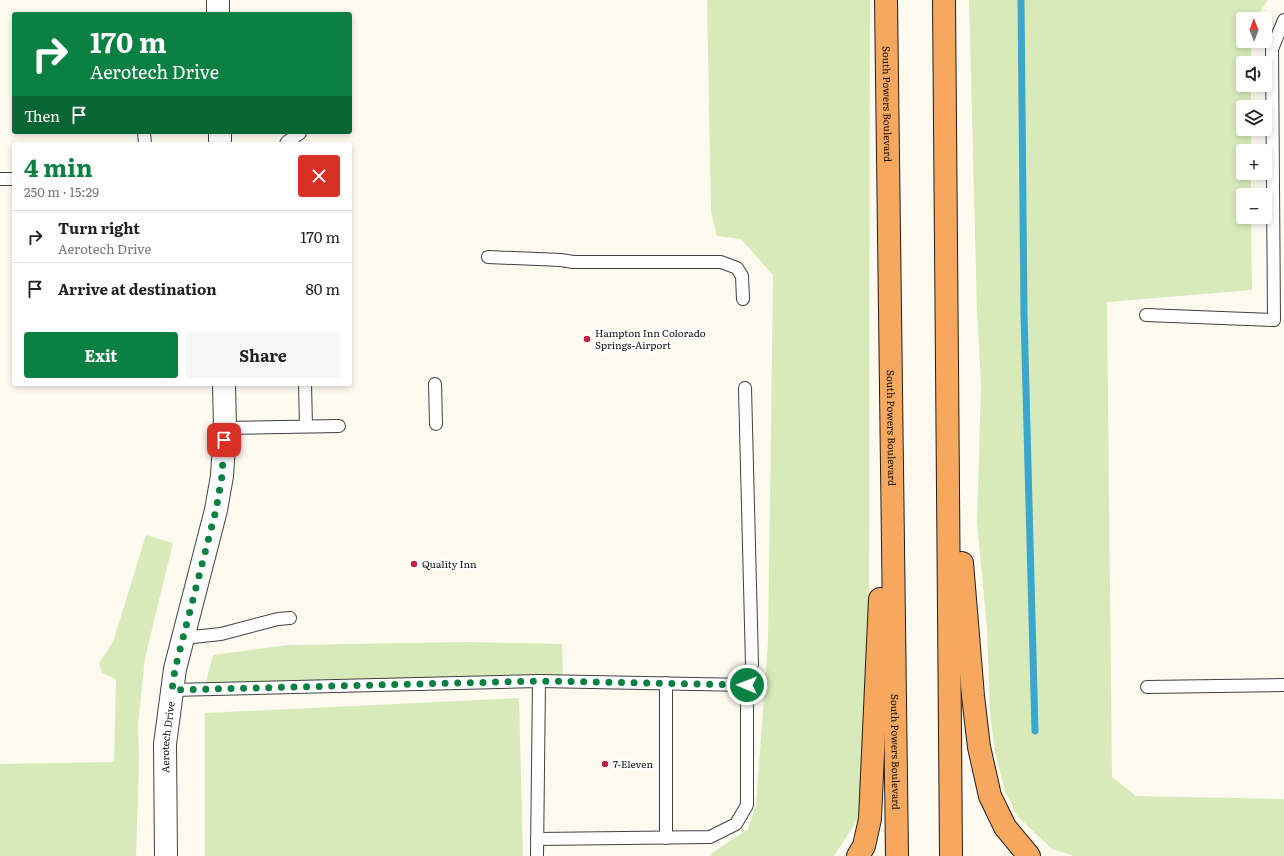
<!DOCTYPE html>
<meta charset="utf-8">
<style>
:root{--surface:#fff;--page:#f6f6f6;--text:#222;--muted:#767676;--line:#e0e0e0;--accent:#0b8043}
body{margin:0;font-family:Literata,serif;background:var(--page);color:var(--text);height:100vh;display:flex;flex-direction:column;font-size:15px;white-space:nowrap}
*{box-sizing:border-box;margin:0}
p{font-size:13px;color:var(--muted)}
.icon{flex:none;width:22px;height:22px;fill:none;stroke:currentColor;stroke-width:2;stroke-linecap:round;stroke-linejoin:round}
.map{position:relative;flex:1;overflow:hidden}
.drawer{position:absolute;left:12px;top:142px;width:340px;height:244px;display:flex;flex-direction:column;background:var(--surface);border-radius:4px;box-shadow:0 2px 6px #0003}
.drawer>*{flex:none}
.guide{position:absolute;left:12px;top:12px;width:340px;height:122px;border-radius:4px;box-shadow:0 2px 6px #0003;background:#0b8043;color:#fff;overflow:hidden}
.needle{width:26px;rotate:359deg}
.controls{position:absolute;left:1236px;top:12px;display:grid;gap:8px}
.controls a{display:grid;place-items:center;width:36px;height:36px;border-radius:4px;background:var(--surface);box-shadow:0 2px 6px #0003;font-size:20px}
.pin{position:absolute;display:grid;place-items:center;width:34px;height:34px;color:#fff;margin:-17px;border-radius:8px;box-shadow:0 2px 6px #0006}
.me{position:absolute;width:44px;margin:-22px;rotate:271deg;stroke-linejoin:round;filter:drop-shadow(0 0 3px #0008)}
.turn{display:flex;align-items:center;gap:14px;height:84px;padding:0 12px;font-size:18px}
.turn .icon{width:52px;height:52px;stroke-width:2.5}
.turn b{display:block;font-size:28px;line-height:34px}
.then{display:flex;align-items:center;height:38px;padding:0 12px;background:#0003;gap:8px;font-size:15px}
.round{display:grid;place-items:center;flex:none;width:42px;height:42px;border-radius:4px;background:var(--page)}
.overview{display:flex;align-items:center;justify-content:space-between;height:68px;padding:0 12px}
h1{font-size:24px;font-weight:700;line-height:30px;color:var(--accent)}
.cta{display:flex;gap:8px;margin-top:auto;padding:8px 12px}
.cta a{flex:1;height:46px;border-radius:4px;background:var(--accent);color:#fff;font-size:16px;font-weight:700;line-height:46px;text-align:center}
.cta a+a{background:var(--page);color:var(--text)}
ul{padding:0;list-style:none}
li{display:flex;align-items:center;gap:12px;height:52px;padding:0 12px;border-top:1px solid var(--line)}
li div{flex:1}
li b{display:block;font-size:15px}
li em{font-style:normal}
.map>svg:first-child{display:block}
.green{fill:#d8eab9}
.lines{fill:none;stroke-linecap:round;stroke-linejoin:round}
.stream{stroke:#3ba6ce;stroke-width:7}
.service-casing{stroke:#414141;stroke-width:14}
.minor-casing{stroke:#414141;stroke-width:24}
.trunk-casing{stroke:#1f1f1f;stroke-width:24}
.service{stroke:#fff;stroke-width:12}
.minor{stroke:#fff;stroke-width:22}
.trunk{stroke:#f6a85f;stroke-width:22}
.route{stroke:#0b8043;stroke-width:7;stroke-dasharray:0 12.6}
.poi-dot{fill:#bf2540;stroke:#fff;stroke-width:1.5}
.labels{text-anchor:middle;stroke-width:4;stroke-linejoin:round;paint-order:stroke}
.street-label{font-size:10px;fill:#0e0e0e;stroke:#fff}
.poi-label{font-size:10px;fill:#0e0e0e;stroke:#fff;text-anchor:start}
</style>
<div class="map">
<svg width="1284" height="856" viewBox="0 0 1284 856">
<rect width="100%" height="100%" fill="#fffaf0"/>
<g class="green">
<path d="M 707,0 L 870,0 L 869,707 L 860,816 L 834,856 L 711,856 L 712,853 L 748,829 L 756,805 L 768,642 L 773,275 L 741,239 L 717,236 L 711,212 Z"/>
<path d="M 969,0 L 1268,0 L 1255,19 L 1243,19 L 1243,41 L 1251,41 L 1251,63 L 1243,63 L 1243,85 L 1251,85 L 1251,107 L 1243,107 L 1243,129 L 1251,129 L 1251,151 L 1243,151 L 1243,173 L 1251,173 L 1251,195 L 1243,195 L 1243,217 L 1251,217 L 1252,290 L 1107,302 L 1112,777 L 1136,796 L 1284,799 L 1284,856 L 1074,856 L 1052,849 L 1017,816 L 1005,791 L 995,752 L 990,714 L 987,629 L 977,522 L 981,385 L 977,312 Z"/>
<path d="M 146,535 L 173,543 L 145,658 L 138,725 L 139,763 L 136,856 L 0,856 L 0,764 L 114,762 L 116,679 L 102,673 L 99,663 L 113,642 Z"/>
<path d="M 467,642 L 562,644 L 563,681 L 204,689 L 213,655 L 289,645 Z"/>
<path d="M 519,698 L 523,856 L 205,856 L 205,713 Z"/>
</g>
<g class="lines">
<path class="stream" d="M 1021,0 L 1024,314 L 1035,731"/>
<g class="service-casing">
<g id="service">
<path d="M 144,132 L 145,144"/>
<path d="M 286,144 L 287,142 L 300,133"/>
<path d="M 0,179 L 14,179"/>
<path d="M 488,257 L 561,260 L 573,262 L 721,262 L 737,268 L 742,276 L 743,299"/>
<path d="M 1146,315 L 1274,320 L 1272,49 L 1284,20"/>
<path d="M 305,384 L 306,426"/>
<path d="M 435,384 L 436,424"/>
<path d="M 745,388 L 752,664 L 747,685"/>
<path d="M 225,428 L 339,426"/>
<path d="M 183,638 L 221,634 L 278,619 L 290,618"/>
<path d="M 1147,687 L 1284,685"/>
<path d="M 172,690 L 539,681 L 537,856"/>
<path d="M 666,838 L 666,683"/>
<path d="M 537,839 L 710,837 L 736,824 L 747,805 L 747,685 L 539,681"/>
</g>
</g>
<g class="minor-casing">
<g id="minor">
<path d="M 218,0 L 218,14"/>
<path d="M 220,132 L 220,144"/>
<path id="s1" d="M 166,856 L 165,744 L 175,669 L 216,510 L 222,476 L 225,428 L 224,384"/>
</g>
</g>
<g class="trunk-casing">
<g id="trunk">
<path id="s2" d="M 886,0 L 897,856"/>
<path d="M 944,0 L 951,856"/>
<path d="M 962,563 L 973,696 L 979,747 L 990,796 L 1005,827 L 1029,856"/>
<path d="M 858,856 L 864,846 L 870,819 L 880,599"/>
</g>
</g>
<use href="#service" class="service"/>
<use href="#minor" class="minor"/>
<use href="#trunk" class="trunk"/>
</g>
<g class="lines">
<path class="route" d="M 224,440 L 222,476 L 216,510 L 175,669 L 172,690 L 539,681 L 747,685"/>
</g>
<g class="poi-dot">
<circle cx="587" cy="339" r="4"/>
<circle cx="414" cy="564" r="4"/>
<circle cx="605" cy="764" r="4"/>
</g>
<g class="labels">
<g class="street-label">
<text dy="4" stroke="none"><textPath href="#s2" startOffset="104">South Powers Boulevard</textPath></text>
<text dy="4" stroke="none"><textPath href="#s2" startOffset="428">South Powers Boulevard</textPath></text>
<text dy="4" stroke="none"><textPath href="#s1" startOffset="119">Aerotech Drive</textPath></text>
<text dy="4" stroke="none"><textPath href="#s2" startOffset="752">South Powers Boulevard</textPath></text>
</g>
<g class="poi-label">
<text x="595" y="337">Hampton Inn Colorado<tspan x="595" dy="12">Springs-Airport</tspan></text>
<text x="422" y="568">Quality Inn</text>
<text x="613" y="768">7-Eleven</text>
</g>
</g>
</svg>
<div class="controls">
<a><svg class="needle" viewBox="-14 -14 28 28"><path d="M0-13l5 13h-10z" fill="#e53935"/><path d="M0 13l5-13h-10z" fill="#767676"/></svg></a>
<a><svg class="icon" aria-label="sound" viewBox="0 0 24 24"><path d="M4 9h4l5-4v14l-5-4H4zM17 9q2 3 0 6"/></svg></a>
<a><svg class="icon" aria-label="layers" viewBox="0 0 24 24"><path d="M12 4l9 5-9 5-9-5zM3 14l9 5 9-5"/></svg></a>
<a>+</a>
<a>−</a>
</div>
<div class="pin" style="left:224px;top:440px;background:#d93025"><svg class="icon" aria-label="arrive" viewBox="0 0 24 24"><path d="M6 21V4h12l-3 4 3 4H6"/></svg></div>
<svg class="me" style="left:747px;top:685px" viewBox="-20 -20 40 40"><circle r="17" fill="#0b8043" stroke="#fff" stroke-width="3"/><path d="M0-11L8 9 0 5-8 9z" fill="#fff"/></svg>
<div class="guide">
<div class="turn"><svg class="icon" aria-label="right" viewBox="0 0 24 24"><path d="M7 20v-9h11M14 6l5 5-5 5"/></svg><div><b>170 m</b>Aerotech Drive</div></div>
<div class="then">Then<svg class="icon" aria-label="arrive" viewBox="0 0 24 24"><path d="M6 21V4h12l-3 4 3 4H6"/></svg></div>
</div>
<section class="drawer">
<div class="overview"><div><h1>4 min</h1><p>250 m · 15:29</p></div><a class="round" style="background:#d93025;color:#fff"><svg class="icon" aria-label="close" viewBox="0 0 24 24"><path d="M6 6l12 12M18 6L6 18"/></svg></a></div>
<ul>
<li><svg class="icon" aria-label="right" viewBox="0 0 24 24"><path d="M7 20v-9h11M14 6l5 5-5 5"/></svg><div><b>Turn right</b><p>Aerotech Drive</p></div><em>170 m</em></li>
<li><svg class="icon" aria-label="arrive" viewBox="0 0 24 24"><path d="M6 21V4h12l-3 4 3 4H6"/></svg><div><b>Arrive at destination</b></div><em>80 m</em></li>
</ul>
<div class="cta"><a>Exit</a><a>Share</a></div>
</section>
</div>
